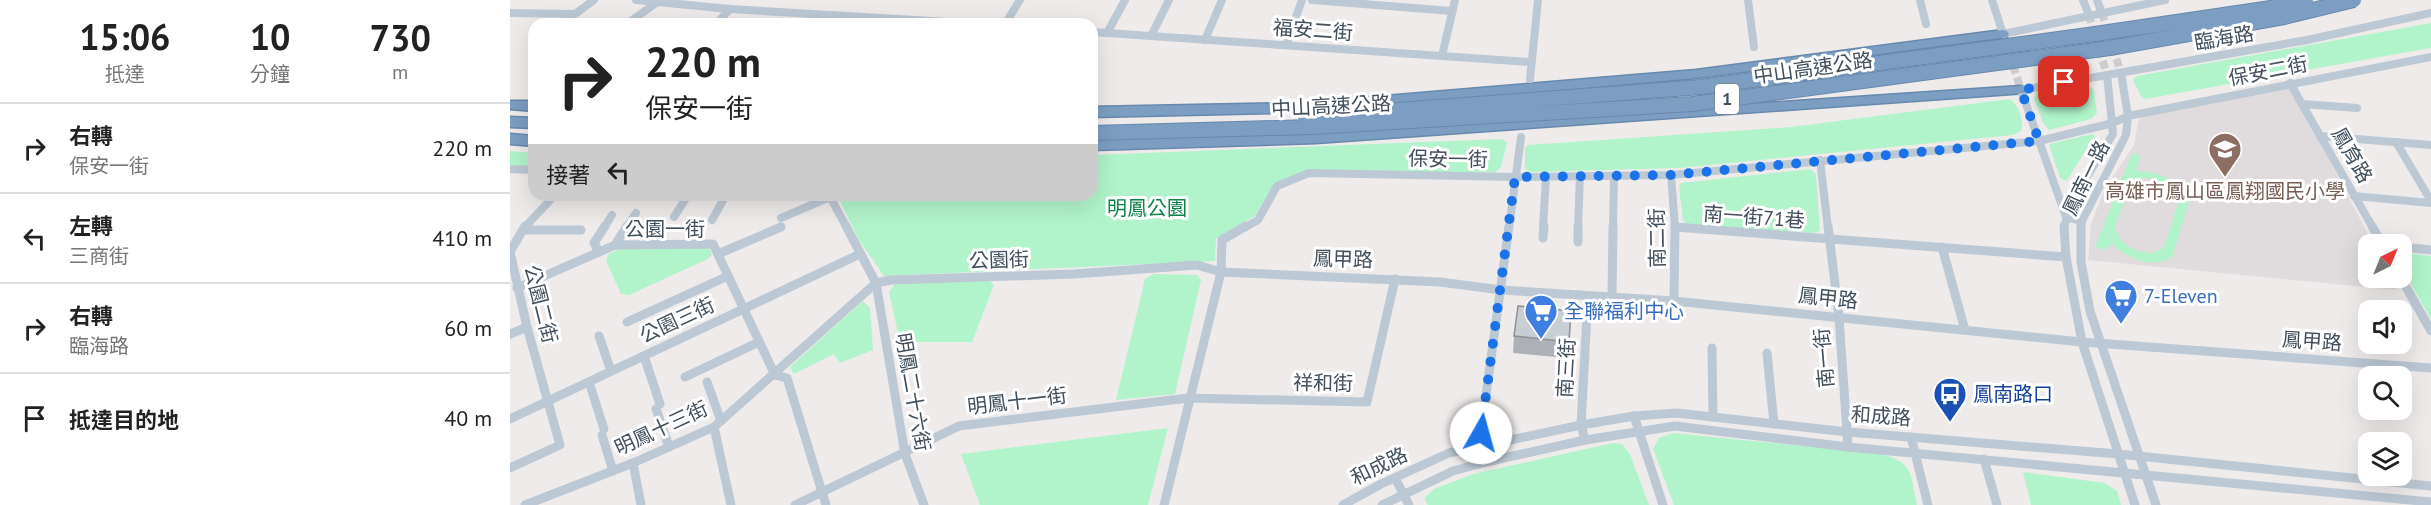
<!DOCTYPE html>
<html lang="zh-TW">
<meta charset="utf-8">
<style>
:root{--surface:#fff;--page:#f6f6f6;--text:#222;--muted:#767676;--line:#e0e0e0}
body{margin:0;font-family:"PT Sans","Noto Sans TC",sans-serif;background:var(--page);color:var(--text);height:100vh;display:flex;flex-direction:column;font-size:22px;white-space:nowrap}
*{box-sizing:border-box;margin:0}
p{font-size:20px;color:var(--muted)}
.icon{flex:none;width:33px;height:33px;fill:none;stroke:currentColor;stroke-width:2;stroke-linecap:round;stroke-linejoin:round}
.map{position:relative;flex:1;overflow:hidden}
.sheet{display:flex;flex-direction:column;background:var(--surface);width:510px}
.sheet>*{flex:none}
.banner{position:absolute;left:18px;top:18px;width:570px;height:183px;border-radius:18px;box-shadow:0 6px 24px #0002;background:#fff;color:var(--text);overflow:hidden}
.needle{width:39px;rotate:43deg}
.controls{position:absolute;left:1848px;top:234px;display:grid;gap:12px}
.controls a{display:grid;place-items:center;width:54px;height:54px;border-radius:12px;background:var(--surface);box-shadow:0 6px 24px #0002;font-size:30px}
.pin{position:absolute;display:grid;place-items:center;width:51px;height:51px;color:#fff;margin:-26px;border-radius:12px;box-shadow:0 3px 9px #0006}
.me{position:absolute;width:66px;margin:-33px;rotate:7deg;stroke-linejoin:round;filter:drop-shadow(0 0 4px #0008)}
.turn{display:flex;align-items:center;gap:21px;height:126px;padding:0 18px;font-size:27px}
.turn .icon{width:78px;height:78px;stroke-width:2.5}
.turn b{display:block;font-size:42px;line-height:51px}
.then{display:flex;align-items:center;height:57px;padding:0 18px;background:#0003;gap:12px;font-size:22px}
.eta{display:flex;justify-content:space-evenly;align-items:center;height:102px;text-align:center}
.eta b{font-size:36px;font-weight:600;line-height:42px}
ul{padding:0;list-style:none}
li{display:flex;align-items:center;gap:18px;height:90px;padding:0 18px;border-top:2px solid var(--line)}
li div{flex:1}
li b{display:block;font-size:22px}
li em{font-style:normal}
main{display:flex;flex:1;min-height:0}
.map>svg:first-child{display:block}
.education{fill:#e0dbdc}
.green{fill:#b1f4cb;fill-rule:evenodd}
.lines{fill:none;stroke-linecap:round;stroke-linejoin:round}
.street-tunnel{stroke:#ccccce;stroke-width:8;stroke-dasharray:8 4;stroke-linecap:butt}
.highway-casing{stroke:#6789ad;stroke-width:3}
.street-far1{stroke:#bcc8d3;stroke-width:8}
.street{stroke:#bcc8d3;stroke-width:9}
.highway{fill:#7b9ec2;fill-rule:evenodd}
.highway-bridge-casing{stroke:#6789ad;stroke-width:16;stroke-linecap:butt}
.highway-bridge{stroke:#7b9ec2;stroke-width:14}
.wall{fill:#adb0b6}
.building{fill:#c9cdd4;stroke:#8d9094;stroke-width:1.5}
.route{stroke:#1a73e8;stroke-width:10;stroke-dasharray:0 18}
.labels{text-anchor:middle;stroke-width:6;stroke-linejoin:round;paint-order:stroke}
.shield{fill:#fff;stroke:#7a848c;stroke-width:1.5}
.shield-label{font-size:18px;font-weight:bold;fill:#414f5b}
.street-label{font-size:20px;fill:#414f5b;stroke:#fff}
.education-label{font-size:20px;fill:#785e54;stroke:#fff}
.park-label{font-size:20px;fill:#0b8347;stroke:#fff}
.shop-label{font-size:20px;fill:#366cbe;stroke:#fff;text-anchor:start}
.transit-label{font-size:20px;fill:#164399;stroke:#fff;text-anchor:start}
</style>
<main>
<section class="sheet">
<div class="eta">
<div><b>15:06</b><p>抵達</p></div>
<div><b>10</b><p>分鐘</p></div>
<div><b>730</b><p>m</p></div>
</div>
<ul>
<li><svg class="icon" aria-label="right" viewBox="0 0 24 24"><path d="M7 20v-9h11M14 6l5 5-5 5"/></svg><div><b>右轉</b><p>保安一街</p></div><em>220 m</em></li>
<li><svg class="icon" aria-label="left" viewBox="0 0 24 24"><path d="M17 20v-9H6M10 6l-5 5 5 5"/></svg><div><b>左轉</b><p>三商街</p></div><em>410 m</em></li>
<li><svg class="icon" aria-label="right" viewBox="0 0 24 24"><path d="M7 20v-9h11M14 6l5 5-5 5"/></svg><div><b>右轉</b><p>臨海路</p></div><em>60 m</em></li>
<li><svg class="icon" aria-label="arrive" viewBox="0 0 24 24"><path d="M6 21V4h12l-3 4 3 4H6"/></svg><div><b>抵達目的地</b></div><em>40 m</em></li>
</ul>
</section>
<div class="map">
<svg width="1921" height="505" viewBox="0 0 1921 505">
<rect width="100%" height="100%" fill="#efebeb"/>
<path class="education" d="M 1781,85 L 1863,244 L 1858,244 L 1858,278 L 1880,278 L 1887,290 L 1578,260 L 1581,224 L 1594,190 L 1624,145 L 1628,122 L 1634,113 Z"/>
<g class="green">
<path d="M 1921,23 L 1921,48 L 1635,99 L 1631,96 L 1623,80 L 1627,76 Z"/>
<path d="M 1576,84 L 1584,90 L 1587,113 L 1581,119 L 1539,130 L 1533,123 L 1524,98 L 1527,92 Z"/>
<path d="M 1500,99 C 1509,105 1514,121 1511,131 L 1503,135 L 1170,168 L 1020,172 L 1015,168 L 1015,148 L 1018,145 L 1281,127 Z"/>
<path d="M 1582,134 L 1585,136 L 1557,180 L 1553,180 L 1550,177 L 1540,148 L 1540,144 Z"/>
<path d="M 992,139 L 997,143 L 991,167 L 985,172 L 789,173 L 764,186 L 745,216 L 706,239 L 705,261 L 374,276 L 349,240 L 327,195 L 582,195 L 582,155 Z"/>
<path d="M 0,151 L 24,153 L 24,169 L 0,168 Z"/>
<path d="M 1622,153 L 1631,156 L 1626,171 C 1647,172 1669,178 1680,198 L 1663,256 C 1645,271 1615,258 1601,243 L 1597,250 L 1585,247 ZM 1634,178 C 1649,179 1664,185 1669,200 L 1654,247 L 1643,253 C 1626,253 1609,245 1605,227 L 1621,182 Z"/>
<path d="M 1300,169 L 1306,174 L 1310,231 L 1303,233 L 1177,225 L 1173,220 L 1169,187 L 1171,183 Z"/>
<path d="M 193,247 L 200,250 L 202,255 L 198,259 L 119,295 L 111,294 L 96,261 L 99,254 L 111,248 Z"/>
<path d="M 1892,253 L 1921,256 L 1921,319 L 1892,268 Z"/>
<path d="M 643,274 L 687,275 L 691,280 L 665,394 L 606,400 L 635,279 Z"/>
<path d="M 478,280 L 484,285 L 462,342 L 390,342 L 379,292 L 386,283 Z"/>
<path d="M 353,301 L 360,308 L 363,350 L 330,363 L 324,354 L 284,374 L 280,367 Z"/>
<path d="M 658,428 L 638,505 L 470,505 L 451,454 Z"/>
<path d="M 1163,433 L 1371,454 C 1405,463 1400,474 1407,505 L 1164,505 L 1143,449 L 1149,438 Z"/>
<path d="M 1103,443 L 1112,444 L 1120,454 L 1139,505 L 918,505 L 914,498 L 924,489 L 963,474 Z"/>
<path d="M 1513,472 L 1595,483 L 1607,491 L 1611,505 L 1521,505 Z"/>
</g>
<g class="lines">
<g class="street-tunnel">
<path d="M 1592,13 L 1611,73"/>
<path d="M 1579,15 L 1597,75"/>
<path d="M 1496,43 L 1511,90"/>
</g>
<g class="highway-casing">
<g id="highway">
<path d="M 1493,30 L 1497,31 L 1499,34 L 1497,37 L 1186,78 L 801,112 L 582,117 L 582,107 L 791,103 L 1186,70 Z"/>
<path d="M 1511,86 L 1516,87 L 1518,90 L 1516,93 L 806,143 L 582,150 L 582,140 L 806,133 Z"/>
<path d="M 0,101 L 24,101 L 24,111 L 0,109 Z"/>
<path d="M 0,117 L 24,118 L 24,128 L 0,127 Z"/>
<path d="M 0,134 L 24,136 L 24,146 L 0,144 Z"/>
</g>
</g>
<g class="street-far1">
<path d="M 126,0 L 220,9 L 472,24"/>
<path d="M 802,0 L 942,11"/>
<path d="M 1238,0 L 1244,47"/>
<path d="M 1410,0 L 1416,24"/>
<path d="M 1482,0 L 1493,34 L 1655,0"/>
<path d="M 1573,0 L 1579,15"/>
<path d="M 1587,0 L 1592,13"/>
<path d="M 0,13 L 65,14 L 84,0"/>
<path d="M 117,24 L 150,0"/>
<path d="M 206,24 L 220,9"/>
<path d="M 495,24 L 510,0"/>
<path d="M 582,32 L 1021,62"/>
<path d="M 597,33 L 615,0"/>
<path d="M 641,36 L 659,0"/>
<path d="M 695,40 L 712,0"/>
<path d="M 776,45 L 792,0"/>
<path d="M 932,56 L 945,0"/>
<path d="M 1020,79 L 1028,0"/>
<path d="M 1780,83 L 1863,228"/>
<path d="M 1792,104 L 1847,108"/>
<path d="M 1810,136 L 1921,145"/>
<path d="M 1886,142 L 1921,201"/>
<path d="M 1310,160 L 1318,228"/>
<path d="M 0,169 L 24,170"/>
<path d="M 1161,175 L 1165,228"/>
<path d="M 319,195 L 337,228"/>
<path d="M 1844,196 L 1921,203"/>
<path d="M 164,217 L 178,195"/>
<path d="M 271,218 L 320,197"/>
<path d="M 202,220 L 216,195"/>
<path d="M 1572,221 L 1556,217 L 1511,90 L 1797,40 L 1921,13"/>
<path d="M 1165,227 L 1178,228"/>
<path d="M 14,228 L 45,195"/>
<path d="M 94,228 L 102,215"/>
<path d="M 116,228 L 126,213"/>
<path d="M 269,228 L 271,227"/>
<path d="M 734,228 L 748,220 L 767,186 L 799,173 L 1005,177 L 1161,175 L 1529,141 L 1603,123 L 1618,116 L 1921,57"/>
<path d="M 999,228 L 1011,137"/>
<path d="M 1033,228 L 1036,176"/>
<path d="M 1068,228 L 1070,176"/>
<path d="M 1103,228 L 1104,176"/>
<path d="M 1554,228 L 1561,203 L 1603,134 L 1597,75"/>
<path d="M 1571,228 L 1572,221 L 1616,135 L 1618,116 L 1611,73"/>
</g>
<g class="street">
<path d="M 336,226 L 366,283 L 381,280 L 564,274 L 687,265 L 711,272 L 930,282 L 991,290 L 1164,301 L 1572,342 L 1921,368"/>
<path d="M 1318,226 L 1329,317 L 1338,447"/>
<path d="M 1554,226 L 1556,257 L 1572,342 L 1625,505"/>
<path d="M 1571,226 L 1571,262 L 1580,311 L 1646,505"/>
<path d="M 1862,226 L 1872,244"/>
<path d="M 1165,227 L 1556,257"/>
<path d="M 13,230 L 71,230"/>
<path d="M 1033,238 L 1034,226"/>
<path d="M 1068,242 L 1068,226"/>
<path d="M 105,245 L 117,226"/>
<path d="M 1432,247 L 1455,330"/>
<path d="M 1892,247 L 1921,250"/>
<path d="M 89,252 L 84,243 L 95,226"/>
<path d="M 208,254 L 271,227"/>
<path d="M 1891,278 L 1921,331"/>
<path d="M 366,283 L 395,454 L 414,505"/>
<path d="M 7,288 L 105,245 L 203,244 L 265,375 L 277,378 L 316,505"/>
<path d="M 1102,298 L 1103,226"/>
<path d="M 1164,301 L 1165,226"/>
<path d="M 117,322 L 218,276"/>
<path d="M 0,334 L 17,327"/>
<path d="M 89,336 L 101,371"/>
<path d="M 1202,348 L 1203,417"/>
<path d="M 1257,353 L 1264,424"/>
<path d="M 134,356 L 150,404"/>
<path d="M 175,377 L 249,342"/>
<path d="M 79,382 L 94,429"/>
<path d="M 197,382 L 211,421"/>
<path d="M 146,409 L 159,447"/>
<path d="M 1124,416 L 1153,505"/>
<path d="M 0,419 L 350,254"/>
<path d="M 204,427 L 221,505"/>
<path d="M 92,435 L 103,471"/>
<path d="M 1401,437 L 1418,505"/>
<path d="M 1075,440 L 1071,425 L 1078,296"/>
<path d="M 1474,459 L 1487,505"/>
<path d="M 976,462 L 969,447 L 999,226"/>
<path d="M 123,463 L 131,505"/>
<path d="M 0,468 L 50,445 L 17,327 L 0,252 L 15,226"/>
<path d="M 885,478 L 899,505"/>
<path d="M 15,505 L 123,463 L 204,427 L 366,283"/>
<path d="M 285,505 L 449,426 L 678,398 L 857,402 L 885,279"/>
<path d="M 654,505 L 711,272 L 712,240 L 736,226"/>
<path d="M 833,505 L 871,484 L 939,453 L 1071,425 L 1124,416 L 1167,413 L 1338,432 L 1608,454 L 1921,486"/>
<path d="M 872,505 L 943,471 L 976,462 L 1075,440 L 1165,426 L 1338,447 L 1921,502"/>
</g>
<use href="#highway" class="highway"/>
<g class="highway-bridge-casing">
<g id="highway-bridge">
<path d="M 795,117 L 1191,87 L 1585,34 L 1761,8 L 1796,0"/>
<path d="M 582,133 L 802,127 L 1182,104 L 1600,48 L 1774,17 L 1844,0"/>
</g>
</g>
<use href="#highway-bridge" class="highway-bridge"/>
</g>
<path class="wall" d="M 1004,336 L 1059,342 L 1057,358 L 1003,353 Z"/>
<path class="building" d="M 1008,306 L 1061,311 L 1059,342 L 1004,336 Z"/>
<g class="lines">
<path class="route" d="M 971,433 L 1005,177 L 1161,175 L 1529,141 L 1511,90 L 1554,82"/>
</g>
<defs>
<g id="school-pin" transform="scale(1.725)"><path d="M0 17L-7.5 6A9.5 9.5 0 1 1 7.5 6Z" fill="#8d6e63" stroke="#fff"/><path d="M0-5L7-2L0 1L-7-2ZM-4 1L0 2.5L4 1V4Q0 6-4 4Z" fill="#fff"/></g>
<g id="supermarket-pin" transform="scale(1.725)"><path d="M0 17L-7.5 6A9.5 9.5 0 1 1 7.5 6Z" fill="#3f7fe0" stroke="#fff"/><path d="M-6-5.5h2.5l.6 2H6L4.5 2H-2.5L-4.4-4H-6ZM-1.5 3.2a1.3 1.3 0 1 0 .1 0ZM3 3.2a1.3 1.3 0 1 0 .1 0Z" fill="#fff"/></g>
<g id="bus-pin" transform="scale(1.725)"><path d="M0 17L-7.5 6A9.5 9.5 0 1 1 7.5 6Z" fill="#1a4fb4" stroke="#fff"/><path d="M-5-6H5V4H4V6H2V4H-2V6H-4V4H-5ZM-3.5-4V0h7V-4ZM-3.5 1.2v1.5H-2V1.2ZM2 1.2v1.5H3.5V1.2Z" fill="#fff"/></g>
</defs>
<g fill-rule="evenodd">
<use href="#school-pin" x="1715" y="149"/>
<use href="#supermarket-pin" x="1611" y="296"/>
<use href="#supermarket-pin" x="1031" y="311"/>
<use href="#bus-pin" x="1440" y="394"/>
</g>
<g class="labels">
<rect class="shield" x="1205" y="84" width="24" height="30" rx="4.5"/>
<g class="shield-label">
<text x="1217" y="105">1</text>
</g>
<g class="street-label">
<text transform="translate(803 30) rotate(4)" y="7">福安二街</text>
<text transform="translate(1714 38) rotate(-10)" y="7">臨海路</text>
<text transform="translate(1303 68) rotate(-8)" y="7">中山高速公路</text>
<text transform="translate(1758 71) rotate(-11)" y="7">保安二街</text>
<text transform="translate(821 106) rotate(-3)" y="7">中山高速公路</text>
<text transform="translate(1842 155) rotate(60)" y="7">鳳育路</text>
<text transform="translate(938 159) rotate(1)" y="7">保安一街</text>
<text transform="translate(1576 178) rotate(-64)" y="7">鳳南一路</text>
<text transform="translate(1244 217) rotate(4)" y="7">南一街71巷</text>
<text x="155" y="236">公園一街</text>
<text transform="translate(1147 238) rotate(-91)" y="7">南二街</text>
<text transform="translate(833 259) rotate(2)" y="7">鳳甲路</text>
<text transform="translate(489 260) rotate(-2)" y="7">公園街</text>
<text transform="translate(1318 298) rotate(6)" y="7">鳳甲路</text>
<text transform="translate(31 304) rotate(76)" y="7">公園二街</text>
<text transform="translate(167 320) rotate(-25)" y="7">公園三街</text>
<text transform="translate(1802 341) rotate(4)" y="7">鳳甲路</text>
<text transform="translate(1314 358) rotate(-95)" y="7">南一街</text>
<text transform="translate(1056 368) rotate(-87)" y="7">南三街</text>
<text transform="translate(813 383) rotate(1)" y="7">祥和街</text>
<text transform="translate(403 392) rotate(80)" y="7">明鳳二十六街</text>
<text transform="translate(507 401) rotate(-7)" y="7">明鳳十一街</text>
<text transform="translate(1371 416) rotate(4)" y="7">和成路</text>
<text transform="translate(151 428) rotate(-25)" y="7">明鳳十三街</text>
<text transform="translate(869 466) rotate(-26)" y="7">和成路</text>
</g>
<g class="education-label">
<text x="1715" y="198">高雄市鳳山區鳳翔國民小學</text>
</g>
<g class="park-label">
<text x="637" y="215">明鳳公園</text>
</g>
<g class="shop-label">
<text x="1634" y="303">7-Eleven</text>
<text x="1054" y="318">全聯福利中心</text>
</g>
<g class="transit-label">
<text x="1463" y="401">鳳南路口</text>
</g>
</g>
</svg>
<div class="controls">
<a><svg class="needle" viewBox="-14 -14 28 28"><path d="M0-13l5 13h-10z" fill="#e53935"/><path d="M0 13l5-13h-10z" fill="#767676"/></svg></a>
<a><svg class="icon" aria-label="sound" viewBox="0 0 24 24"><path d="M4 9h4l5-4v14l-5-4H4zM17 9q2 3 0 6"/></svg></a>
<a><svg class="icon" aria-label="search" viewBox="0 0 24 24"><circle cx="10" cy="10" r="6"/><path d="M15 15l6 6"/></svg></a>
<a><svg class="icon" aria-label="layers" viewBox="0 0 24 24"><path d="M12 4l9 5-9 5-9-5zM3 14l9 5 9-5"/></svg></a>
</div>
<div class="pin" style="left:1554px;top:82px;background:#d93025"><svg class="icon" aria-label="arrive" viewBox="0 0 24 24"><path d="M6 21V4h12l-3 4 3 4H6"/></svg></div>
<svg class="me" style="left:971px;top:433px" viewBox="-20 -20 40 40"><circle r="19" fill="#fff"/><path d="M0-13L10 11 0 6-10 11z" fill="#1a73e8"/></svg>
<div class="banner">
<div class="turn"><svg class="icon" aria-label="right" viewBox="0 0 24 24"><path d="M7 20v-9h11M14 6l5 5-5 5"/></svg><div><b>220 m</b>保安一街</div></div>
<div class="then">接著<svg class="icon" aria-label="left" viewBox="0 0 24 24"><path d="M17 20v-9H6M10 6l-5 5 5 5"/></svg></div>
</div>
</div>
</main>
